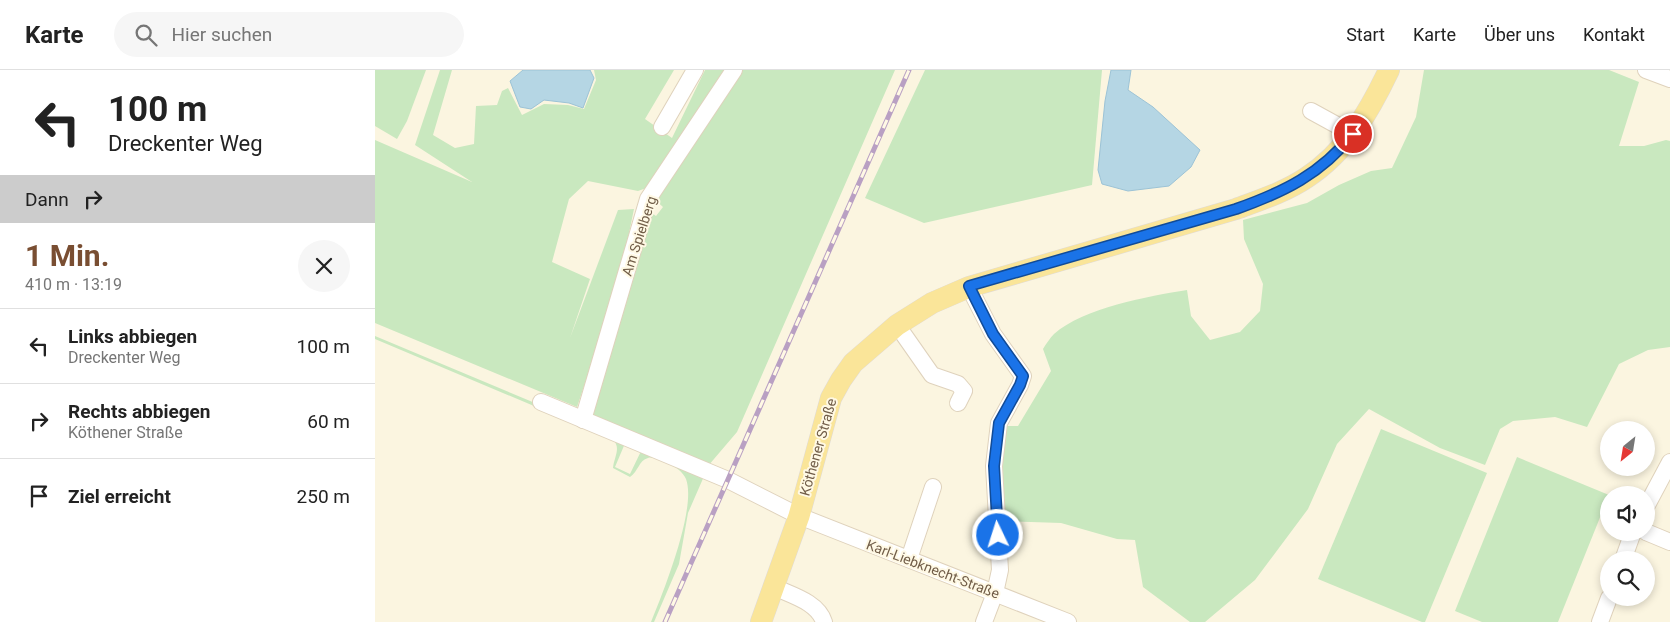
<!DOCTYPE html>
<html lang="de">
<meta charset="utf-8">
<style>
:root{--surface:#fff;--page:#f6f6f6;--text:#222;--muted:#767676;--line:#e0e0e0;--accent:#794e32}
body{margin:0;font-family:Roboto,sans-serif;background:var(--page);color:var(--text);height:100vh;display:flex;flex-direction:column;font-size:19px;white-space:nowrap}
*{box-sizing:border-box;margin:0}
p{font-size:16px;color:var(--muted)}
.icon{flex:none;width:28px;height:28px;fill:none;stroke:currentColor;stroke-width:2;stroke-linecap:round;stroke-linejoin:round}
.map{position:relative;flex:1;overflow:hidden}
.sheet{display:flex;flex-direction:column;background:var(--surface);width:375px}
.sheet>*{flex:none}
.guide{background:#fff;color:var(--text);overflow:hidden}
.needle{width:32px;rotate:210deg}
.buttons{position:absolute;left:1225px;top:351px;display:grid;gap:10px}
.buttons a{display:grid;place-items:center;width:55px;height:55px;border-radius:50%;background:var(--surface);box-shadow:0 2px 8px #0003;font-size:25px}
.pin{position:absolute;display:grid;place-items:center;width:42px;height:42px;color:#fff;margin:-21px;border:2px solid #fff;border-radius:50%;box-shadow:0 1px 5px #0007}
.me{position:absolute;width:55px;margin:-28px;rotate:356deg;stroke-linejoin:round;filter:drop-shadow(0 0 4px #0008)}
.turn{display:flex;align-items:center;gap:18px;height:105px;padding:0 25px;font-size:22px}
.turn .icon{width:65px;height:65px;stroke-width:2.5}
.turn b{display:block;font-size:35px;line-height:42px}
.then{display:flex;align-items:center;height:48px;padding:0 25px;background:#0003;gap:10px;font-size:19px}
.round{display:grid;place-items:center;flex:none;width:52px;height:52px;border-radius:26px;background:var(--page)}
.headline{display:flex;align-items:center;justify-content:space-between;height:85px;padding:0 25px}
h1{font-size:30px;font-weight:700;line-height:38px;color:var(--accent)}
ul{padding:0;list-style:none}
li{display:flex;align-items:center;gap:15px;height:75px;padding:0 25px;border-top:1px solid var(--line)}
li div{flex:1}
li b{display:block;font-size:19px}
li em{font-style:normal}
header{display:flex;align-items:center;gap:30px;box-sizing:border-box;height:70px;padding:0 25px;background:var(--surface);border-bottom:1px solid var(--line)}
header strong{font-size:24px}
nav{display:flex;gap:28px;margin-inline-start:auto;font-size:18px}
.search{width:350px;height:45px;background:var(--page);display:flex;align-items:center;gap:12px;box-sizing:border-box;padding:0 18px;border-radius:28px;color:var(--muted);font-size:19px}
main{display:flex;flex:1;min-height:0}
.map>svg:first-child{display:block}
.green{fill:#c9e8bf}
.water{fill:#b5d6e4;stroke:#9cc3d6}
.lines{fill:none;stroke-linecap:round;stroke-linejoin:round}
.minor-casing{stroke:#dfd2bc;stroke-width:18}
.major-casing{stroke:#e0dbd7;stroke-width:22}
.minor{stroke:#fff;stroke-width:16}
.major{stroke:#fae599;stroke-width:21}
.rail-casing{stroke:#b9a0c3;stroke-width:5}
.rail{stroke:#fff9e5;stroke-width:3;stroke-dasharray:9;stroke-linecap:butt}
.route-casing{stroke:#114b97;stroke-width:12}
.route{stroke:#1a73e8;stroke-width:9}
.labels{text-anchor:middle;stroke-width:4;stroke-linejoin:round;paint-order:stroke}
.street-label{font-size:14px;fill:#715d48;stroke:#fff9e5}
</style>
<header>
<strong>Karte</strong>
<div class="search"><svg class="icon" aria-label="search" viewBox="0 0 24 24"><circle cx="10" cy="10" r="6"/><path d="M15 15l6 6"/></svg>Hier suchen</div>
<nav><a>Start</a><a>Karte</a><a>Über uns</a><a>Kontakt</a></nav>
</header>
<main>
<section class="sheet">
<div class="guide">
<div class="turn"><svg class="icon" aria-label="left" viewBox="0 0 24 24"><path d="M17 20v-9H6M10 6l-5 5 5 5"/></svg><div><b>100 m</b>Dreckenter Weg</div></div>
<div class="then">Dann<svg class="icon" aria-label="right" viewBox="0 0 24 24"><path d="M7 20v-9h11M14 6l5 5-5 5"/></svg></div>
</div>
<div class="headline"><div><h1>1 Min.</h1><p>410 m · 13:19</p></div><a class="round"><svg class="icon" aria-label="close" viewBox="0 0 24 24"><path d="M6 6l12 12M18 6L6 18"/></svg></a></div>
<ul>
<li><svg class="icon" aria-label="left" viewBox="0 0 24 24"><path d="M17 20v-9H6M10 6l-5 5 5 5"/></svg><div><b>Links abbiegen</b><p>Dreckenter Weg</p></div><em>100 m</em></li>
<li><svg class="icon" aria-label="right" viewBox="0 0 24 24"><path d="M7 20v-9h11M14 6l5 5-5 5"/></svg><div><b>Rechts abbiegen</b><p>Köthener Straße</p></div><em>60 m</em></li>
<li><svg class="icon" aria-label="arrive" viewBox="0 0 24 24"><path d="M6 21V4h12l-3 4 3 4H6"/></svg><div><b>Ziel erreicht</b></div><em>250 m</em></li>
</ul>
</section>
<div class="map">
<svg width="1295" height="552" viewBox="0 0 1295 552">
<rect width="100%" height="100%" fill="#fbf5e0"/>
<g class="green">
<path d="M 0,0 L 51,0 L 32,51 L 22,69 L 0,56 Z"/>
<path d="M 65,0 L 77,0 L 58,65 L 80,78 L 99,74 L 101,36 L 122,35 L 127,21 L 133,18 L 147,45 L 169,34 L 193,35 L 209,39 L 221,10 L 219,0 L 299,0 L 270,49 L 297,68 L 330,0 L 354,0 L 277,116 L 263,121 L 213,111 L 194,129 L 177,192 L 215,209 L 195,268 L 243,140 L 259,139 L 244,212 L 202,337 L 0,253 L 0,70 L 97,112 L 40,75 Z"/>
<path d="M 363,0 L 520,0 L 362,362 L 333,396 L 220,350 L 215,342 L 274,141 L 281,146 L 288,137 L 277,127 Z"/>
<path d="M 550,0 L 727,0 L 717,115 L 549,153 L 490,128 Z"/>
<path d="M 1049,0 L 1234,0 L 1264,12 L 1244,76 L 1269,76 L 1291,70 L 1295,71 L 1295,277 L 1273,280 L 1244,294 L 1212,357 L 1180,347 L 1138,351 L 1125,359 L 1110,395 L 1065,378 L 994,339 L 962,374 L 933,439 L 880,510 L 830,552 L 815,552 L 768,517 L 760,470 L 742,469 L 686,453 L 626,451 L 626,356 L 643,356 L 676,301 L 668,279 C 671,274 675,268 679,264 C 708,238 774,226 812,220 L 816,246 L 835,270 L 865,262 L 885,241 L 888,214 L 869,169 L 868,150 L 932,133 L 964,115 L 996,101 L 1017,98 L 1041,47 Z"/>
<path d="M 0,266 L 251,371 L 240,397 L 255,404 L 268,377 L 330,404 L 313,443 L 304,494 L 279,552 L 276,552 C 288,523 322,438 311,409 C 308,402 301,397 294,394 C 289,392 280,386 273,388 C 264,390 263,402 255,407 L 238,398 C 239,387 247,377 237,369 L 0,269 Z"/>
<path d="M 1006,359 L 1112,403 L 1050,552 L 1047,552 L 943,509 Z"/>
<path d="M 1142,387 L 1234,425 L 1183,552 L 1107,552 L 1080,541 Z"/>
</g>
<g class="water">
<path d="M 148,0 L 215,0 L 219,8 L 208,38 L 194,33 L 169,30 L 156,39 L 145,37 L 135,11 Z"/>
<path d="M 736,0 L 756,0 L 753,20 L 778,37 L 825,80 L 816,97 L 794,116 L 753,121 L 727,114 L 723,100 L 730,31 Z"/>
</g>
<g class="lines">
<g class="minor-casing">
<g id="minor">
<path d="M 1271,0 L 1295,9"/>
<path d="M 936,41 L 978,64"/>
<path d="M 287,57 L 320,0"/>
<path d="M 594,217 L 618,264 L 648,306 L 645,315 L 624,353 L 619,396 L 625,500 L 620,523 L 609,552"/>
<path d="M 522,255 L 557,305 L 583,314 L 589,321 L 583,333"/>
<path d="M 166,332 L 353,410 L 424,446 L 693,552"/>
<path d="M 208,350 L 273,129 L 359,0"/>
<path d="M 1271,437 L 1295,392"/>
<path d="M 1271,462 L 1295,472"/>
<path d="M 534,489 L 558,417"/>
<path d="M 1248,490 L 1258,462"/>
<path d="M 399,517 C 416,525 443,532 449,552"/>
<path d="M 1225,552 L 1234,528"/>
</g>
</g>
<g class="major-casing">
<path id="major" d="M 386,552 L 424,446 L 456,328 L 466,310 L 478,293 L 522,255 L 557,233 L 594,217 L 861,139 C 885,130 910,122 931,108 C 971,82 994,42 1014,0"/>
</g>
<use href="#minor" class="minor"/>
<use href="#major" class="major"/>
<g class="rail-casing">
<path id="rail" d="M 290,552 L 534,0"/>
</g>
<use href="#rail" class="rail"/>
</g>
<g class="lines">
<g class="route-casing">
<path id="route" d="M 623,465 L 619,396 L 624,353 L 645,315 L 648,306 L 618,264 L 594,216 L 861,139 C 909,122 946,104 978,64"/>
</g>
<use href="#route" class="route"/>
</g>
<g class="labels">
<g class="street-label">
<text transform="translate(264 166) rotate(-72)" y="5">Am Spielberg</text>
<text transform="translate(443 377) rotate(-74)" y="5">Köthener Straße</text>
<text transform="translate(558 499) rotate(21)" y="5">Karl-Liebknecht-Straße</text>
</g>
</g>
</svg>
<div class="buttons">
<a><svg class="needle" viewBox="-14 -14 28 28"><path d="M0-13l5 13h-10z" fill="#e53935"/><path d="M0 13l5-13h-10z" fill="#767676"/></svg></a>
<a><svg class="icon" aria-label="sound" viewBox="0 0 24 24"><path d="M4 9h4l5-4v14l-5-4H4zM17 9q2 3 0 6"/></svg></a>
<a><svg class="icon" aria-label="search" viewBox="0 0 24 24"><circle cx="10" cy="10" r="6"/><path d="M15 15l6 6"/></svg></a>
</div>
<div class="pin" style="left:978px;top:64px;background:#d93025"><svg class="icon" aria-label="arrive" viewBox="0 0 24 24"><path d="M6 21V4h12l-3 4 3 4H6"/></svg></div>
<svg class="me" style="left:623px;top:465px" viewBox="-20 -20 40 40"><circle r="17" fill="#1a73e8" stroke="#fff" stroke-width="3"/><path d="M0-11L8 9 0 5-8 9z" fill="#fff"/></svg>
</div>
</main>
